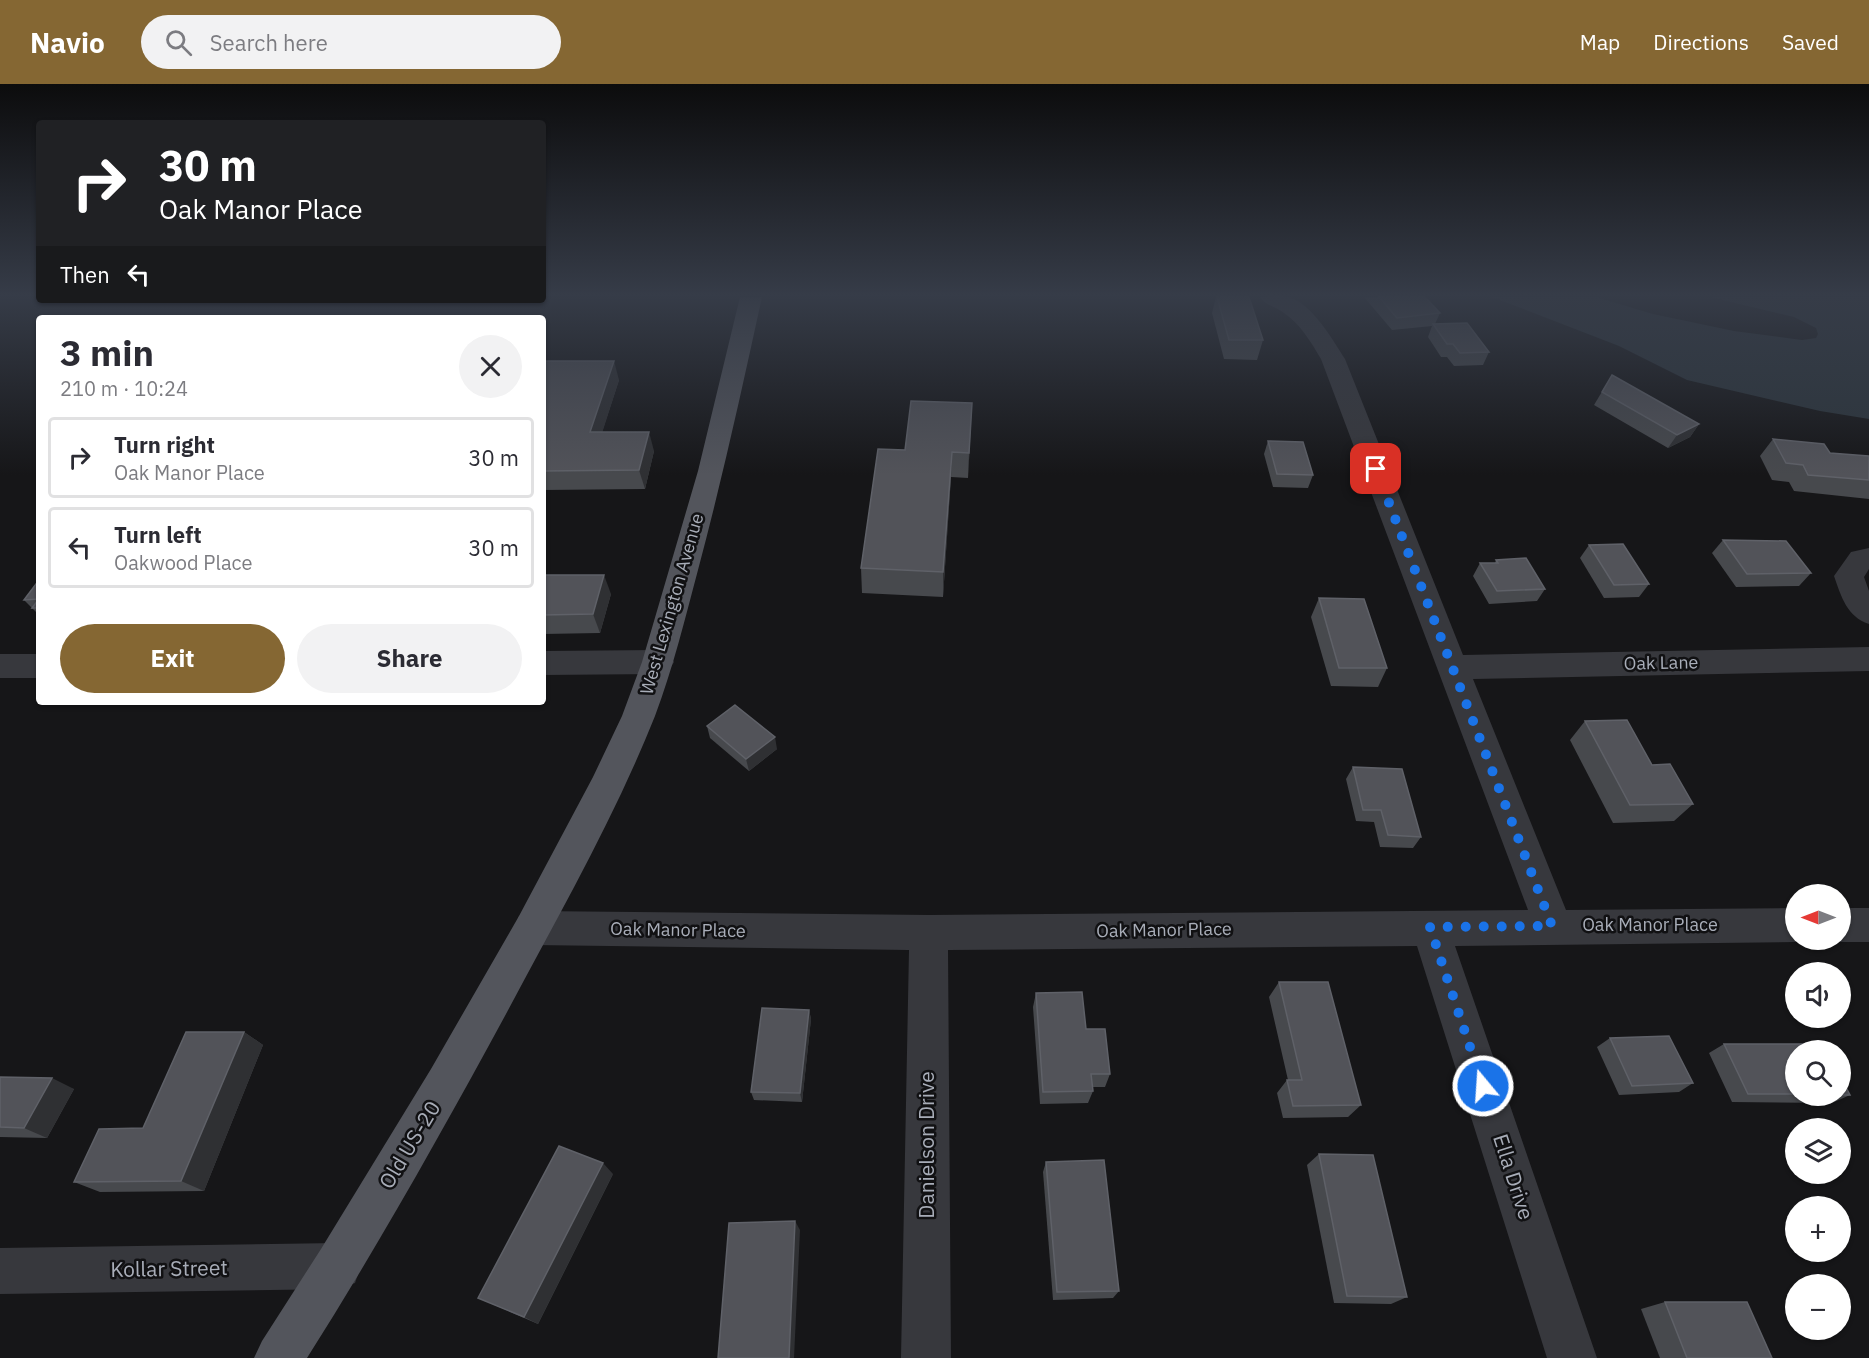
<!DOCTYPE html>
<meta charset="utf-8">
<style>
:root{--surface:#fff;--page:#f2f2f3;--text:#2b2b33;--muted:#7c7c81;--line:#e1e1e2;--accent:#856733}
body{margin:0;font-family:"IBM Plex Sans",sans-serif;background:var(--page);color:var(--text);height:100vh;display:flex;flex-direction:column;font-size:22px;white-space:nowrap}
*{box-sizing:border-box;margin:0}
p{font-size:20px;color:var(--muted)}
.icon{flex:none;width:33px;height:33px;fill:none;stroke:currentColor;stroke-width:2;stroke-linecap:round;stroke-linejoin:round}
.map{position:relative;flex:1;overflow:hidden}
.details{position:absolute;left:36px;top:231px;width:510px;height:390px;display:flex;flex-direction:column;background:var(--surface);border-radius:6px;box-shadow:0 2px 4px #0004}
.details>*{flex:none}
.banner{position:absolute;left:36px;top:36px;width:510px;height:183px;border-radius:6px;box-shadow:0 2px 4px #0004;background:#202124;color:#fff;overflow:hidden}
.needle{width:39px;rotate:270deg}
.tools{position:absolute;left:1785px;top:800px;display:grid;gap:12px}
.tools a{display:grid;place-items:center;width:66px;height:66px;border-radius:50%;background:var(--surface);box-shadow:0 2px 4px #0004;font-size:30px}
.pin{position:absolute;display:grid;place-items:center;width:51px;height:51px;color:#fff;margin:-26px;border-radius:12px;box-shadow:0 3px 9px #0006}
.me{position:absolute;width:66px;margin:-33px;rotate:342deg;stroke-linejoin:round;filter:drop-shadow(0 0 4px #0008)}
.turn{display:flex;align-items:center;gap:21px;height:126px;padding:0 24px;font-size:27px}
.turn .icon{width:78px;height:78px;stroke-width:2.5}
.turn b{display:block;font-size:42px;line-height:51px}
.then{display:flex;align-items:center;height:57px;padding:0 24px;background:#0003;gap:12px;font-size:22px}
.round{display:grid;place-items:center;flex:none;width:63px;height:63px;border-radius:32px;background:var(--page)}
.headline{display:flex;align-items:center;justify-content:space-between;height:102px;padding:0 24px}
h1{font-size:36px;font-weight:700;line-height:45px}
.cta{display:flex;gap:12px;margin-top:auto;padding:12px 24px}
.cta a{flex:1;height:69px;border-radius:36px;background:var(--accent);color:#fff;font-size:24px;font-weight:700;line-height:69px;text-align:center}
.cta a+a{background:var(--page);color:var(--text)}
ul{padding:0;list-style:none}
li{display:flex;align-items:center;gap:18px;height:81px;margin:0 12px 9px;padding:0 12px;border:3px solid var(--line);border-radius:6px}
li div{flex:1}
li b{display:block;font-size:22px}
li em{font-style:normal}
header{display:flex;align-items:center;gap:36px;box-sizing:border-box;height:84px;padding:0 30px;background:var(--accent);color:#fff}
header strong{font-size:28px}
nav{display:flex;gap:33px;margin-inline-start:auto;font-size:21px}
.search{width:420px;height:54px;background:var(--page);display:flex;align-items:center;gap:15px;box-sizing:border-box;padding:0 21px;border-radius:33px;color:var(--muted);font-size:22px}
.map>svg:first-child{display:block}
.water{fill:#2c353c}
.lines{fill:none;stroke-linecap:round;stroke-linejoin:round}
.street{fill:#37383d;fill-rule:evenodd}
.primary{fill:#53555c;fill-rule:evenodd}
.wall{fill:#47494d}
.shaded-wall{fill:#2f3033}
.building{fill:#525359;stroke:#5f6168;stroke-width:1.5}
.route{stroke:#1a73e8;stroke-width:10;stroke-dasharray:0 18}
.labels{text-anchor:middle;stroke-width:5;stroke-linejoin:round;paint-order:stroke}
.street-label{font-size:18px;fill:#a8adb8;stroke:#111113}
.near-street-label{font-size:21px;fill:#a8adb8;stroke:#111113}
</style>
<header>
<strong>Navio</strong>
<div class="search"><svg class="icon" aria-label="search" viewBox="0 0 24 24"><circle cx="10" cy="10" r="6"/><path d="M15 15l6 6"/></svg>Search here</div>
<nav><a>Map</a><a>Directions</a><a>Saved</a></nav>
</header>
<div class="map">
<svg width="1869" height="1274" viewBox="0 0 1869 1274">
<rect width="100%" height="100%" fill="#161618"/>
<path class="water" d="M 1492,213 L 1596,213 L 1653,230 L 1734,247 L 1802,256 L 1816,254 L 1818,250 L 1816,244 L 1794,233 L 1710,213 L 1869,213 L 1869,335 L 1820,327 L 1687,296 L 1619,262 Z"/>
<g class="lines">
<g class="street">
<path d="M 1260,213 C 1268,213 1280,211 1288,213 C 1311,218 1333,256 1345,275 L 1463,571 L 1869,563 L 1869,587 L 1473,595 L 1566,826 L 1796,824 L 1796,855 L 1805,855 L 1796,858 L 1455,862 L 1597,1274 L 1547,1274 L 1417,862 L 948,866 L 951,1274 L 901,1274 L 909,866 L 533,861 L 519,856 L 514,844 L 519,832 L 533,827 L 929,831 L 1528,826 L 1321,275 C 1311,258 1301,241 1284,229 C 1276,223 1265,221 1260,213 Z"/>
<path d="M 1869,464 L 1869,485 L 1864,493 L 1869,507 L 1869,540 C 1847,533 1841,512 1834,492 L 1851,468 Z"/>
<path d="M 658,566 L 669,570 L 674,578 L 669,586 L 658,590 L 543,591 L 543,567 Z"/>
<rect x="0" y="570" width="39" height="24"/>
<path d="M 1840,824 L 1869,824 L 1869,858 L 1840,858 L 1831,855 L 1840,855 Z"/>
<path d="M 338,1159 L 355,1165 L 361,1182 L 355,1199 L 338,1205 L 0,1210 L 0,1164 Z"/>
</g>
<path class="primary" d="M 740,213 L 762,213 C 742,305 722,396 698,486 C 685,535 673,584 655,632 C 614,735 558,832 506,930 C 443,1046 378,1162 307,1274 L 254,1274 L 262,1257 L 321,1165 L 431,985 L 519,832 L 593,693 L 622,632 L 642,578 L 698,387 Z"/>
</g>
<g class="wall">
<path d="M 1216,213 L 1249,213 L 1263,256 L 1257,276 L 1224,275 L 1212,229 Z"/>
<path d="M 1364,213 L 1425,213 L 1440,229 L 1435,240 L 1489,268 L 1483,281 L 1454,282 L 1447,273 L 1441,273 L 1428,253 L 1432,242 L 1392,246 Z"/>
<path d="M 543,277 L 619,296 L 602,348 L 654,367 L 645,405 L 543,406 Z"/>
<path d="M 1612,291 L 1699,340 L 1690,353 L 1668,364 L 1594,321 Z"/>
<path d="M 972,319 L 968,394 L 951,393 L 943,513 L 862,509 L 861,484 L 905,366 Z"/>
<path d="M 1773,355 L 1830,369 L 1869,372 L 1869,415 L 1794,407 L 1789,398 L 1772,396 L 1760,372 Z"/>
<path d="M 1268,357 L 1313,391 L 1308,404 L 1273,403 L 1264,370 Z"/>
<path d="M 1723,456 L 1811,489 L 1799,502 L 1736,503 L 1712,469 Z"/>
<path d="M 1589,461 L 1649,500 L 1639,513 L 1604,514 L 1580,474 Z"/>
<path d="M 1496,476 L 1545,505 L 1537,517 L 1489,520 L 1473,492 L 1480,479 L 1495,479 Z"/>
<path d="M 543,491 L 611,510 L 600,549 L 543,550 Z"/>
<path d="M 39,496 L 39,531 L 24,516 Z"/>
<path d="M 1319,514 L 1387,584 L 1378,603 L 1331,602 L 1311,533 Z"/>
<path d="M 1585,637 L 1693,720 L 1674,737 L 1613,739 L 1570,656 Z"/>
<path d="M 707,642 L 777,665 L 749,687 L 710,654 Z"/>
<path d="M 1353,683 L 1421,753 L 1413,764 L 1380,763 L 1374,738 L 1356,737 L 1346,695 Z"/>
<path d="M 1279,898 L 1361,1021 L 1348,1033 L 1283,1034 L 1277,1009 L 1287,996 L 1288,996 L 1269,913 Z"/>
<path d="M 1036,909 L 1086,945 L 1110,990 L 1105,1003 L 1092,1003 L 1093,1007 L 1088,1019 L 1040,1020 L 1033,923 Z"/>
<path d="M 809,926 L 811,935 L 802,1018 L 754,1016 L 751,1008 Z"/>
<path d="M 244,948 L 263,961 L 204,1107 L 100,1108 L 74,1098 L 143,1044 Z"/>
<path d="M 1610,954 L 1693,999 L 1679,1008 L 1619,1011 L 1597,963 Z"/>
<path d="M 1724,960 L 1796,966 L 1796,1011 L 1850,1011 L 1832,1019 L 1732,1018 L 1709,969 Z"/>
<path d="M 0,993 L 74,1005 L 47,1054 L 0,1053 Z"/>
<path d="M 1319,1070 L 1407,1213 L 1391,1220 L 1334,1219 L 1307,1081 Z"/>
<path d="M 1046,1078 L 1119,1207 L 1113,1214 L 1053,1216 L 1043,1088 Z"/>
<path d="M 613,1090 L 538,1240 L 478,1214 Z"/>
<path d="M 1665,1218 L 1772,1274 L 1660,1274 L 1641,1225 Z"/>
</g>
<g class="shaded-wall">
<path d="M 614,277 L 619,296 L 596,368 L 590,348 Z"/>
<path d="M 972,319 L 971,344 L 968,394 L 969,369 Z"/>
<path d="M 1699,340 L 1690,353 L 1668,364 L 1677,351 Z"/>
<path d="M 649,348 L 654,367 L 645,405 L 639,386 Z"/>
<path d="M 952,368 L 951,393 L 943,513 L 943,488 Z"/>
<path d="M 604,491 L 611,510 L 600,549 L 593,530 Z"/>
<path d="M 775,653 L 777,665 L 749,687 L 746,675 Z"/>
<path d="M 809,926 L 811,935 L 802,1018 L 800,1009 Z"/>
<path d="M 244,948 L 263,961 L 204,1107 L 181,1097 Z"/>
<path d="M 52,994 L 74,1005 L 47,1054 L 24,1044 Z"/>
<path d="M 603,1079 L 613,1090 L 538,1240 L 524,1233 Z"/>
<path d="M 795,1137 L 800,1146 L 794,1274 L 789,1274 Z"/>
</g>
<g class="building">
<path d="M 1217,213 L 1249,213 L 1263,256 L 1229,256 Z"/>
<path d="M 1379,213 L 1425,213 L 1440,229 L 1397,234 Z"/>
<path d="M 1467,239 L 1489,268 L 1460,269 L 1453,260 L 1447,260 L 1433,240 Z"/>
<path d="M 543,277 L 614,277 L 590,348 L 649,348 L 639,386 L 543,387 Z"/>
<path d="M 1612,291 L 1699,340 L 1677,351 L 1602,308 Z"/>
<path d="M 911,317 L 972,319 L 969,369 L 952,368 L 943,488 L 861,484 L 878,365 L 905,366 Z"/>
<path d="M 1773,355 L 1824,360 L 1830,369 L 1869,372 L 1869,396 L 1808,391 L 1803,381 L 1786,379 Z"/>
<path d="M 1268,357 L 1303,358 L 1313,391 L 1277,390 Z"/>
<path d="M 1723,456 L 1786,457 L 1811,489 L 1747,490 Z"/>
<path d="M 1623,460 L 1649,500 L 1614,501 L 1589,461 Z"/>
<path d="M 1526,474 L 1545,505 L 1497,507 L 1480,479 L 1498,479 L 1496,476 Z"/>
<path d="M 543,491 L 604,491 L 593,530 L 543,531 Z"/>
<path d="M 39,496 L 39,515 L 24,516 Z"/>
<path d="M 1319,514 L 1364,515 L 1387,584 L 1339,584 Z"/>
<path d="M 39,515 L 39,524 L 32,524 Z"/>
<path d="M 735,621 L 775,653 L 746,675 L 707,642 Z"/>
<path d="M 1627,636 L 1652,681 L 1670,680 L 1693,720 L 1630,721 L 1585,637 Z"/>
<path d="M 1353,683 L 1402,685 L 1421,753 L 1388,751 L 1381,726 L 1363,726 Z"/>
<path d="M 1279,898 L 1328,898 L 1361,1021 L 1293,1022 L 1287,996 L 1302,996 Z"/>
<path d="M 1082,908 L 1086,945 L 1105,945 L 1110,990 L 1091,990 L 1093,1007 L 1043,1008 L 1036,909 Z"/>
<path d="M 762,924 L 809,926 L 800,1009 L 751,1008 Z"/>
<path d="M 186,948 L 244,948 L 181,1097 L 74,1098 L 99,1045 L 143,1044 Z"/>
<path d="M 1669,952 L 1693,999 L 1632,1002 L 1610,954 Z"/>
<path d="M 1724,960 L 1824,960 L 1826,966 L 1796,966 L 1796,1010 L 1748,1010 Z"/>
<path d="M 1840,992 L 1850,1011 L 1840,1011 Z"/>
<path d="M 0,993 L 52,994 L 24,1044 L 0,1043 Z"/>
<path d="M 559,1062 L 603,1079 L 524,1233 L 478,1214 Z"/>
<path d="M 1319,1070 L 1373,1071 L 1407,1213 L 1347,1212 Z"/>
<path d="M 1104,1076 L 1119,1207 L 1057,1208 L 1046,1078 Z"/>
<path d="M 795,1137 L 789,1274 L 718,1274 L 729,1139 Z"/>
<path d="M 1665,1218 L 1747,1218 L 1772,1274 L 1687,1274 Z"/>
</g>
<linearGradient id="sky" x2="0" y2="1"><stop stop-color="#0c0c0d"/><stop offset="0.54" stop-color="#363c48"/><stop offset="1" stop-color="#363c48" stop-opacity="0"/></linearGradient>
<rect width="1869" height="391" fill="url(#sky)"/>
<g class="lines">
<path class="route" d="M 1376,385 L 1552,842 L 1430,843 L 1483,1002"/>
</g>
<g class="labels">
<g class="street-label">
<text transform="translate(672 520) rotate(-74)" y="6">West Lexington Avenue</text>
<text transform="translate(1661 579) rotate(-1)" y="6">Oak Lane</text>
<text x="1650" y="847">Oak Manor Place</text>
<text transform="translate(678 846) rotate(1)" y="6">Oak Manor Place</text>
<text transform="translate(1164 846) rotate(-1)" y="6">Oak Manor Place</text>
</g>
<g class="near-street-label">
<text transform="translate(410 1061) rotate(-59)" y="7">Old US-20</text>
<text transform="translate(927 1061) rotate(-90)" y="7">Danielson Drive</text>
<text transform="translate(1513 1093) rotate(72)" y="7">Ella Drive</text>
<text transform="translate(169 1185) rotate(-1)" y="7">Kollar Street</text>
</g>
</g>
</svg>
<div class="tools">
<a><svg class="needle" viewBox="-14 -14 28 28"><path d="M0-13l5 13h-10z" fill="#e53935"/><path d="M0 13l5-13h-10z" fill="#7c7c81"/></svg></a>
<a><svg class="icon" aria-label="sound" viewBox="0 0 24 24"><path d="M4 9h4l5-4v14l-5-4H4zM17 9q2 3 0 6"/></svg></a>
<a><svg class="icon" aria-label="search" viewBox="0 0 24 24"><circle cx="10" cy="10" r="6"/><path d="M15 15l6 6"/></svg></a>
<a><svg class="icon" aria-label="layers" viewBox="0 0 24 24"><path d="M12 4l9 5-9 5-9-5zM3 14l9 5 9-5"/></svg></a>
<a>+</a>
<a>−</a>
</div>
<div class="pin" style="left:1376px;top:385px;background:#d93025"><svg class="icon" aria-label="arrive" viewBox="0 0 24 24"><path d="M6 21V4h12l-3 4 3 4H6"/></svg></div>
<svg class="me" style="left:1483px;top:1002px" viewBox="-20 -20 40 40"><circle r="17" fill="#1a73e8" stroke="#fff" stroke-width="3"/><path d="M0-11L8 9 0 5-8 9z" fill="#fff"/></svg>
<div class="banner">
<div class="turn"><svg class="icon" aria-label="right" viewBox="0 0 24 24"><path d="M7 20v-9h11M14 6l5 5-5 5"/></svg><div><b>30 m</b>Oak Manor Place</div></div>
<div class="then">Then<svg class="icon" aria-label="left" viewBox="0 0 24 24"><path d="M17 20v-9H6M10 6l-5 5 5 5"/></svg></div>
</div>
<section class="details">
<div class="headline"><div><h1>3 min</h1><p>210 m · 10:24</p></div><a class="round"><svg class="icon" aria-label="close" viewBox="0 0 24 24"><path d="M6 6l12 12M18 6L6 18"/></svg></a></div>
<ul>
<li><svg class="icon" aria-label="right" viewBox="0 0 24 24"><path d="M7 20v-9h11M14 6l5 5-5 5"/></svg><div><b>Turn right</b><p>Oak Manor Place</p></div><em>30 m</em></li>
<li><svg class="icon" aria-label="left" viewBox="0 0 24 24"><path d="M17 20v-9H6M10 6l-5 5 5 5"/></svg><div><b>Turn left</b><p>Oakwood Place</p></div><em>30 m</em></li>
</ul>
<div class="cta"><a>Exit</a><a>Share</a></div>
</section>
</div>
